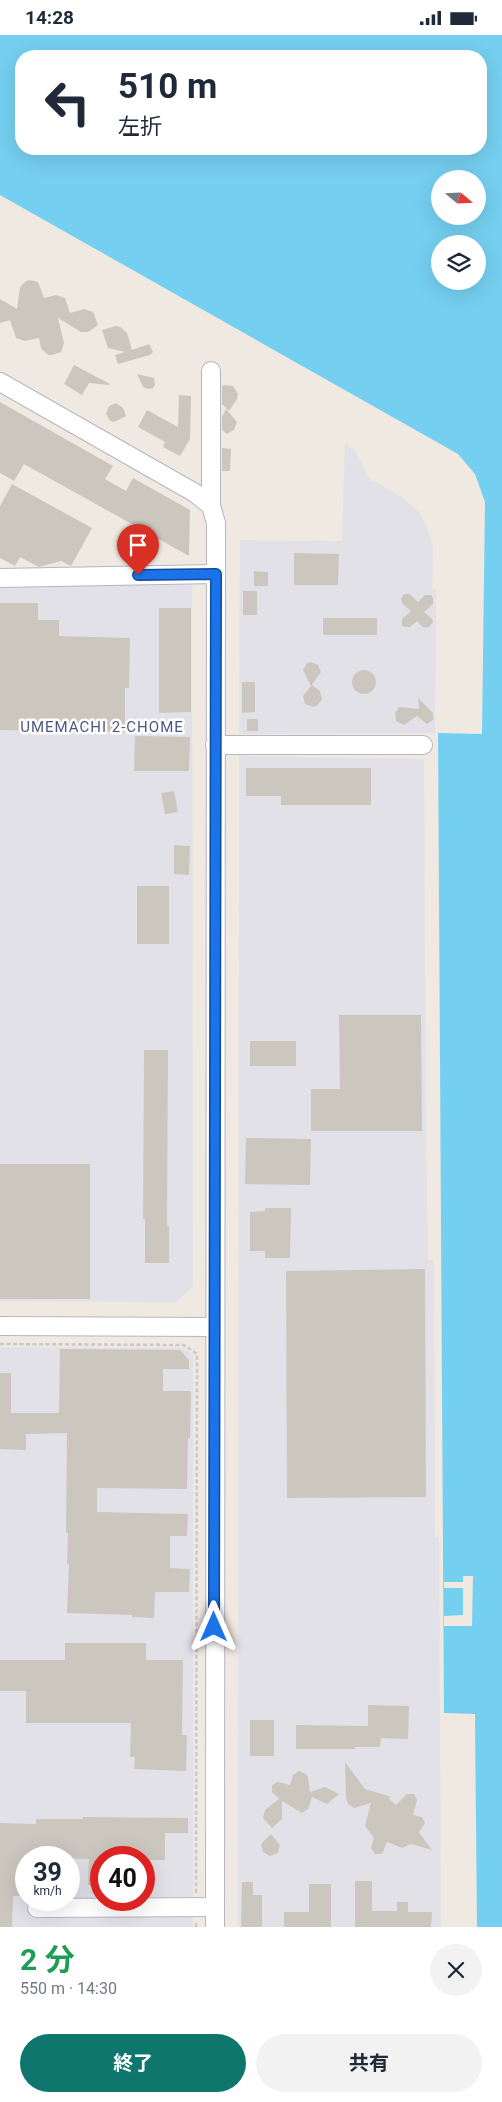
<!DOCTYPE html>
<html lang="ja">
<meta charset="utf-8">
<style>
:root{--surface:#fff;--page:#f2f2f3;--text:#1f2937;--muted:#747a83;--accent:#0f766e}
body{margin:0;font-family:Roboto,"Noto Sans JP",sans-serif;background:var(--page);color:var(--text);height:100vh;display:flex;flex-direction:column;font-size:19px;white-space:nowrap}
*{box-sizing:border-box;margin:0}
p{font-size:16px;color:var(--muted)}
.icon{flex:none;width:28px;height:28px;fill:none;stroke:currentColor;stroke-width:2;stroke-linecap:round;stroke-linejoin:round}
.map{position:relative;height:1892px;overflow:hidden}
.panel{display:flex;flex-direction:column;background:var(--surface);flex:1}
.panel>*{flex:none}
.banner{position:absolute;left:15px;top:15px;width:472px;height:105px;border-radius:20px;box-shadow:0 5px 20px #0002;background:#fff;color:var(--text);overflow:hidden}
.needle{width:32px;rotate:109deg}
.tools{position:absolute;left:431px;top:135px;display:grid;gap:10px}
.tools a{display:grid;place-items:center;width:55px;height:55px;border-radius:50%;background:var(--surface);box-shadow:0 5px 20px #0002;font-size:25px}
.speed{position:absolute;left:15px;top:1811px;display:flex;gap:10px;font-size:25px;font-weight:700;text-align:center}
.speed>*{display:grid;place-content:center;width:65px;height:65px;border-radius:50%;background:var(--surface);box-shadow:0 5px 20px #0002;line-height:1}
.speed small{font-size:12px;font-weight:400}
.speed .limit{border:8px solid #d22;background:#fff;color:#111}
.pin{position:absolute;display:grid;place-items:center;width:42px;height:42px;color:#fff;margin:-51px -21px;border-radius:50% 50% 50% 0;rotate:-45deg;box-shadow:0 0 5px #0007}
.pin .icon{rotate:45deg}
.me{position:absolute;width:55px;margin:-28px;rotate:0deg;stroke-linejoin:round;filter:drop-shadow(0 0 4px #0008)}
.turn{display:flex;align-items:center;gap:18px;height:105px;padding:0 20px;font-size:22px}
.turn .icon{width:65px;height:65px;stroke-width:2.5}
.turn b{display:block;font-size:35px;line-height:42px}
.round{display:grid;place-items:center;flex:none;width:52px;height:52px;border-radius:26px;background:var(--page)}
.headline{display:flex;align-items:center;justify-content:space-between;height:85px;padding:0 20px}
h1{font-size:30px;font-weight:700;line-height:38px;color:#1e9e55}
.button{display:flex;gap:10px;margin-top:auto;padding:10px 20px}
.button a{flex:1;height:58px;border-radius:30px;background:var(--accent);color:#fff;font-size:20px;font-weight:700;line-height:58px;text-align:center}
.button a+a{background:var(--page);color:var(--text)}
.status{display:flex;justify-content:space-between;align-items:center;height:35px;padding:0 25px;background:var(--surface);direction:ltr}
.status svg{height:14px;fill:currentColor}
.map>svg:first-child{display:block}
.industrial{fill:#e3e1e8;fill-rule:evenodd}
.water{fill:#75cff0;fill-rule:evenodd}
.pier{fill:#efe9e1}
.building{fill:#cbc7bf}
.lines{fill:none;stroke-linecap:round;stroke-linejoin:round}
.minor-casing{stroke:#b4b7c1;stroke-width:20}
.path{stroke:#c9c9c9;stroke-width:2.5;stroke-dasharray:4 2.5;stroke-linecap:butt}
.minor{stroke:#fff;stroke-width:18}
.route-casing{stroke:#114b97;stroke-width:12}
.route{stroke:#1a73e8;stroke-width:9}
.labels{text-anchor:middle;stroke-width:5;stroke-linejoin:round;paint-order:stroke}
.neighbourhood-label{font-size:15px;letter-spacing:1px;fill:#4d5680;stroke:#fff}
</style>
<div class="status"><b>14:28</b><svg viewBox="0 0 49 12"><path d="M0 12V9h3v3zM5 12V6h3v6zM10 12V3h3v9zM15 12V0h3v12zM26 1h20v11H26zM47 4h2v5h-2z"/></svg></div>
<div class="map">
<svg width="502" height="1892" viewBox="0 0 502 1892">
<rect width="100%" height="100%" fill="#efe9e1"/>
<g class="industrial">
<path d="M 345,408 L 355,415 L 369,443 L 402,462 L 418,476 L 427,492 L 433,511 L 432,554 L 436,554 L 435,698 L 239,699 L 240,505 L 342,506 Z"/>
<path d="M 192,548 L 193,1252 L 176,1267 L 0,1266 L 0,549 Z"/>
<path d="M 239,721 L 424,724 L 426,1103 L 428,1225 L 434,1225 L 435,1502 L 439,1503 L 441,1892 L 238,1892 Z"/>
<path d="M 0,1312 L 184,1313 L 193,1319 L 193,1892 L 0,1892 ZM 26,1822 L 69,1822 L 69,1865 L 26,1865 ZM 101,1822 L 144,1822 L 144,1865 L 101,1865 Z"/>
</g>
<path class="water" d="M 0,0 L 502,0 L 502,1892 L 477,1892 L 475,1679 L 444,1678 L 438,698 L 482,699 L 485,467 L 475,439 L 458,419 L 0,160 ZM 21,21 L 481,21 L 481,114 L 21,114 ZM 440,144 L 478,144 L 478,181 L 440,181 ZM 440,209 L 478,209 L 478,246 L 440,246 Z"/>
<path class="pier" d="M 463,1541 L 473,1541 L 472,1591 L 444,1591 L 444,1581 L 463,1580 L 463,1553 L 444,1553 L 444,1547 L 463,1547 Z"/>
<g class="building">
<path d="M 30,245 L 38,247 L 44,263 L 56,260 L 65,263 L 70,278 L 84,274 L 93,277 L 98,290 L 88,297 L 81,297 L 58,283 L 64,308 L 61,317 L 52,320 L 48,320 L 41,313 L 39,303 L 25,306 L 16,303 L 10,285 L 0,288 L 0,264 L 17,274 L 20,252 L 26,246 Z"/>
<path d="M 116,291 L 120,292 L 127,298 L 132,315 L 149,309 L 153,317 L 150,320 L 118,329 L 115,320 L 125,317 L 108,313 L 102,295 Z"/>
<path d="M 74,330 L 110,349 L 109,350 L 89,348 L 82,360 L 64,349 Z"/>
<path d="M 137,339 L 154,343 L 155,350 L 153,353 L 149,354 L 143,352 Z"/>
<path d="M 224,350 L 233,351 L 238,359 L 237,364 L 229,376 L 222,369 L 222,352 Z"/>
<path d="M 179,360 L 191,361 L 190,404 L 180,421 L 163,412 L 165,407 L 138,392 L 147,375 L 178,392 Z"/>
<path d="M 0,367 L 113,431 L 105,444 L 126,456 L 133,443 L 190,475 L 189,521 L 24,429 L 14,446 L 0,438 Z"/>
<path d="M 116,368 L 123,373 L 126,381 L 114,387 L 110,386 L 106,379 L 109,371 Z"/>
<path d="M 226,374 L 237,387 L 234,395 L 227,399 L 222,395 L 222,382 Z"/>
<path d="M 222,413 L 231,414 L 230,436 L 222,436 Z"/>
<path d="M 12,449 L 92,493 L 71,531 L 61,526 L 39,532 L 20,522 L 15,531 L 0,523 L 0,471 Z"/>
<path d="M 294,518 L 339,519 L 338,550 L 294,550 Z"/>
<path d="M 254,536 L 268,537 L 268,551 L 254,551 Z"/>
<rect x="243" y="556" width="14" height="24"/>
<path d="M 404,559 L 410,559 L 418,567 L 425,560 L 431,560 L 433,563 L 433,569 L 424,577 L 432,584 L 433,587 L 429,592 L 423,592 L 417,586 L 410,592 L 404,592 L 402,590 L 402,584 L 411,576 L 402,568 L 401,564 Z"/>
<path d="M 0,568 L 38,568 L 38,585 L 59,585 L 59,601 L 130,603 L 129,653 L 125,653 L 125,697 L 0,695 Z"/>
<path d="M 159,573 L 191,573 L 191,677 L 159,678 Z"/>
<rect x="323" y="583" width="54" height="17"/>
<path d="M 311,627 L 318,630 L 321,637 L 311,651 L 303,635 L 307,628 Z"/>
<circle cx="364" cy="647" r="12"/>
<path d="M 242,647 L 255,647 L 255,677 L 242,678 Z"/>
<path d="M 312,650 L 320,656 L 322,664 L 317,671 L 313,672 L 305,669 L 303,661 Z"/>
<path d="M 418,663 L 433,678 L 433,685 L 427,689 L 417,681 L 404,690 L 396,686 L 395,678 L 399,672 L 419,674 Z"/>
<rect x="247" y="684" width="11" height="12"/>
<path d="M 135,701 L 190,702 L 189,736 L 134,736 Z"/>
<path d="M 246,733 L 371,733 L 371,770 L 281,770 L 281,761 L 246,761 Z"/>
<path d="M 174,756 L 178,777 L 165,779 L 161,758 Z"/>
<path d="M 174,810 L 190,811 L 189,840 L 174,839 Z"/>
<rect x="137" y="851" width="32" height="58"/>
<path d="M 339,980 L 421,980 L 422,1096 L 311,1096 L 311,1054 L 340,1054 Z"/>
<rect x="250" y="1006" width="46" height="25"/>
<path d="M 144,1015 L 168,1015 L 167,1191 L 169,1191 L 169,1228 L 145,1228 L 145,1184 L 143,1184 Z"/>
<path d="M 246,1103 L 311,1104 L 310,1150 L 245,1149 Z"/>
<rect x="0" y="1129" width="90" height="135"/>
<path d="M 265,1173 L 291,1173 L 290,1223 L 265,1223 L 265,1216 L 250,1216 L 250,1177 L 265,1176 Z"/>
<path d="M 425,1234 L 426,1462 L 287,1463 L 286,1236 Z"/>
<path d="M 60,1314 L 180,1315 L 189,1325 L 189,1334 L 163,1334 L 163,1356 L 191,1356 L 190,1403 L 188,1403 L 187,1454 L 97,1453 L 97,1477 L 188,1479 L 187,1501 L 170,1501 L 170,1533 L 190,1534 L 189,1557 L 155,1557 L 154,1583 L 132,1582 L 132,1580 L 67,1578 L 69,1529 L 67,1529 L 68,1498 L 66,1498 L 67,1398 L 26,1399 L 26,1415 L 0,1414 L 0,1338 L 11,1338 L 11,1378 L 59,1378 Z"/>
<path d="M 65,1608 L 146,1608 L 146,1625 L 183,1625 L 182,1700 L 187,1700 L 186,1736 L 134,1734 L 135,1722 L 130,1722 L 131,1688 L 26,1688 L 26,1656 L 0,1656 L 0,1625 L 65,1625 Z"/>
<path d="M 368,1670 L 409,1671 L 408,1704 L 381,1703 L 380,1712 L 355,1712 L 355,1714 L 296,1714 L 296,1690 L 368,1691 Z"/>
<rect x="250" y="1685" width="24" height="36"/>
<path d="M 345,1727 L 365,1754 L 392,1762 L 388,1763 L 396,1770 L 407,1759 L 414,1759 L 417,1765 L 413,1780 L 422,1782 L 425,1788 L 419,1797 L 432,1815 L 411,1809 L 402,1813 L 387,1807 L 382,1819 L 375,1819 L 371,1813 L 374,1803 L 365,1791 L 371,1768 L 354,1773 L 348,1769 L 346,1763 Z"/>
<path d="M 299,1736 L 306,1739 L 308,1742 L 310,1757 L 325,1752 L 339,1759 L 327,1769 L 312,1762 L 308,1774 L 302,1778 L 282,1766 L 282,1784 L 272,1793 L 263,1783 L 265,1775 L 279,1764 L 272,1757 L 272,1750 L 278,1747 L 290,1750 L 293,1740 Z"/>
<path d="M 83,1782 L 188,1783 L 188,1798 L 165,1798 L 165,1825 L 144,1825 L 144,1822 L 101,1822 L 101,1850 L 88,1850 L 89,1824 L 26,1822 L 26,1861 L 13,1861 L 12,1892 L 0,1892 L 0,1788 L 36,1789 L 36,1784 L 83,1784 Z"/>
<path d="M 271,1799 L 280,1810 L 278,1818 L 270,1821 L 263,1817 L 261,1809 Z"/>
<path d="M 355,1846 L 372,1846 L 372,1876 L 397,1876 L 397,1867 L 408,1867 L 408,1877 L 432,1877 L 431,1892 L 355,1892 Z"/>
<path d="M 242,1847 L 253,1847 L 253,1860 L 262,1860 L 262,1892 L 241,1892 Z"/>
<path d="M 309,1849 L 331,1849 L 331,1892 L 284,1892 L 284,1877 L 309,1877 Z"/>
</g>
<g class="lines">
<g class="minor-casing">
<g id="minor">
<path d="M 0,347 L 195,458 L 211,471 L 216,488 L 215,1892"/>
<path d="M 211,471 L 211,336"/>
<path d="M 0,543 L 216,539"/>
<path d="M 215,710 L 423,710"/>
<path d="M 0,1291 L 214,1292"/>
<path d="M 37,1873 L 215,1872"/>
</g>
</g>
<g class="path">
<path d="M 0,1309 L 184,1310 L 197,1319 L 196,1858"/>
<path d="M 196,1892 L 196,1886"/>
</g>
<use href="#minor" class="minor"/>
</g>
<g class="lines">
<g class="route-casing">
<path id="route" d="M 138,540 L 216,539 L 214,1592"/>
</g>
<use href="#route" class="route"/>
</g>
<g class="labels">
<g class="neighbourhood-label">
<text x="102" y="697">UMEMACHI 2-CHOME</text>
</g>
</g>
</svg>
<div class="tools">
<a><svg class="needle" viewBox="-14 -14 28 28"><path d="M0-13l5 13h-10z" fill="#e53935"/><path d="M0 13l5-13h-10z" fill="#747a83"/></svg></a>
<a><svg class="icon" aria-label="layers" viewBox="0 0 24 24"><path d="M12 4l9 5-9 5-9-5zM3 14l9 5 9-5"/></svg></a>
</div>
<div class="speed"><div>39<small>km/h</small></div><div class="limit">40</div></div>
<div class="pin" style="left:138px;top:540px;background:#d93025"><svg class="icon" aria-label="arrive" viewBox="0 0 24 24"><path d="M6 21V4h12l-3 4 3 4H6"/></svg></div>
<svg class="me" style="left:214px;top:1592px" viewBox="-20 -20 40 40"><path d="M0-17L14 15 0 8-14 15z" fill="#1a73e8" stroke="#fff" stroke-width="4"/></svg>
<div class="banner">
<div class="turn"><svg class="icon" aria-label="left" viewBox="0 0 24 24"><path d="M17 20v-9H6M10 6l-5 5 5 5"/></svg><div><b>510 m</b>左折</div></div>
</div>
</div>
<section class="panel">
<div class="headline"><div><h1>2 分</h1><p>550 m · 14:30</p></div><a class="round"><svg class="icon" aria-label="close" viewBox="0 0 24 24"><path d="M6 6l12 12M18 6L6 18"/></svg></a></div>
<div class="button"><a>終了</a><a>共有</a></div>
</section>
